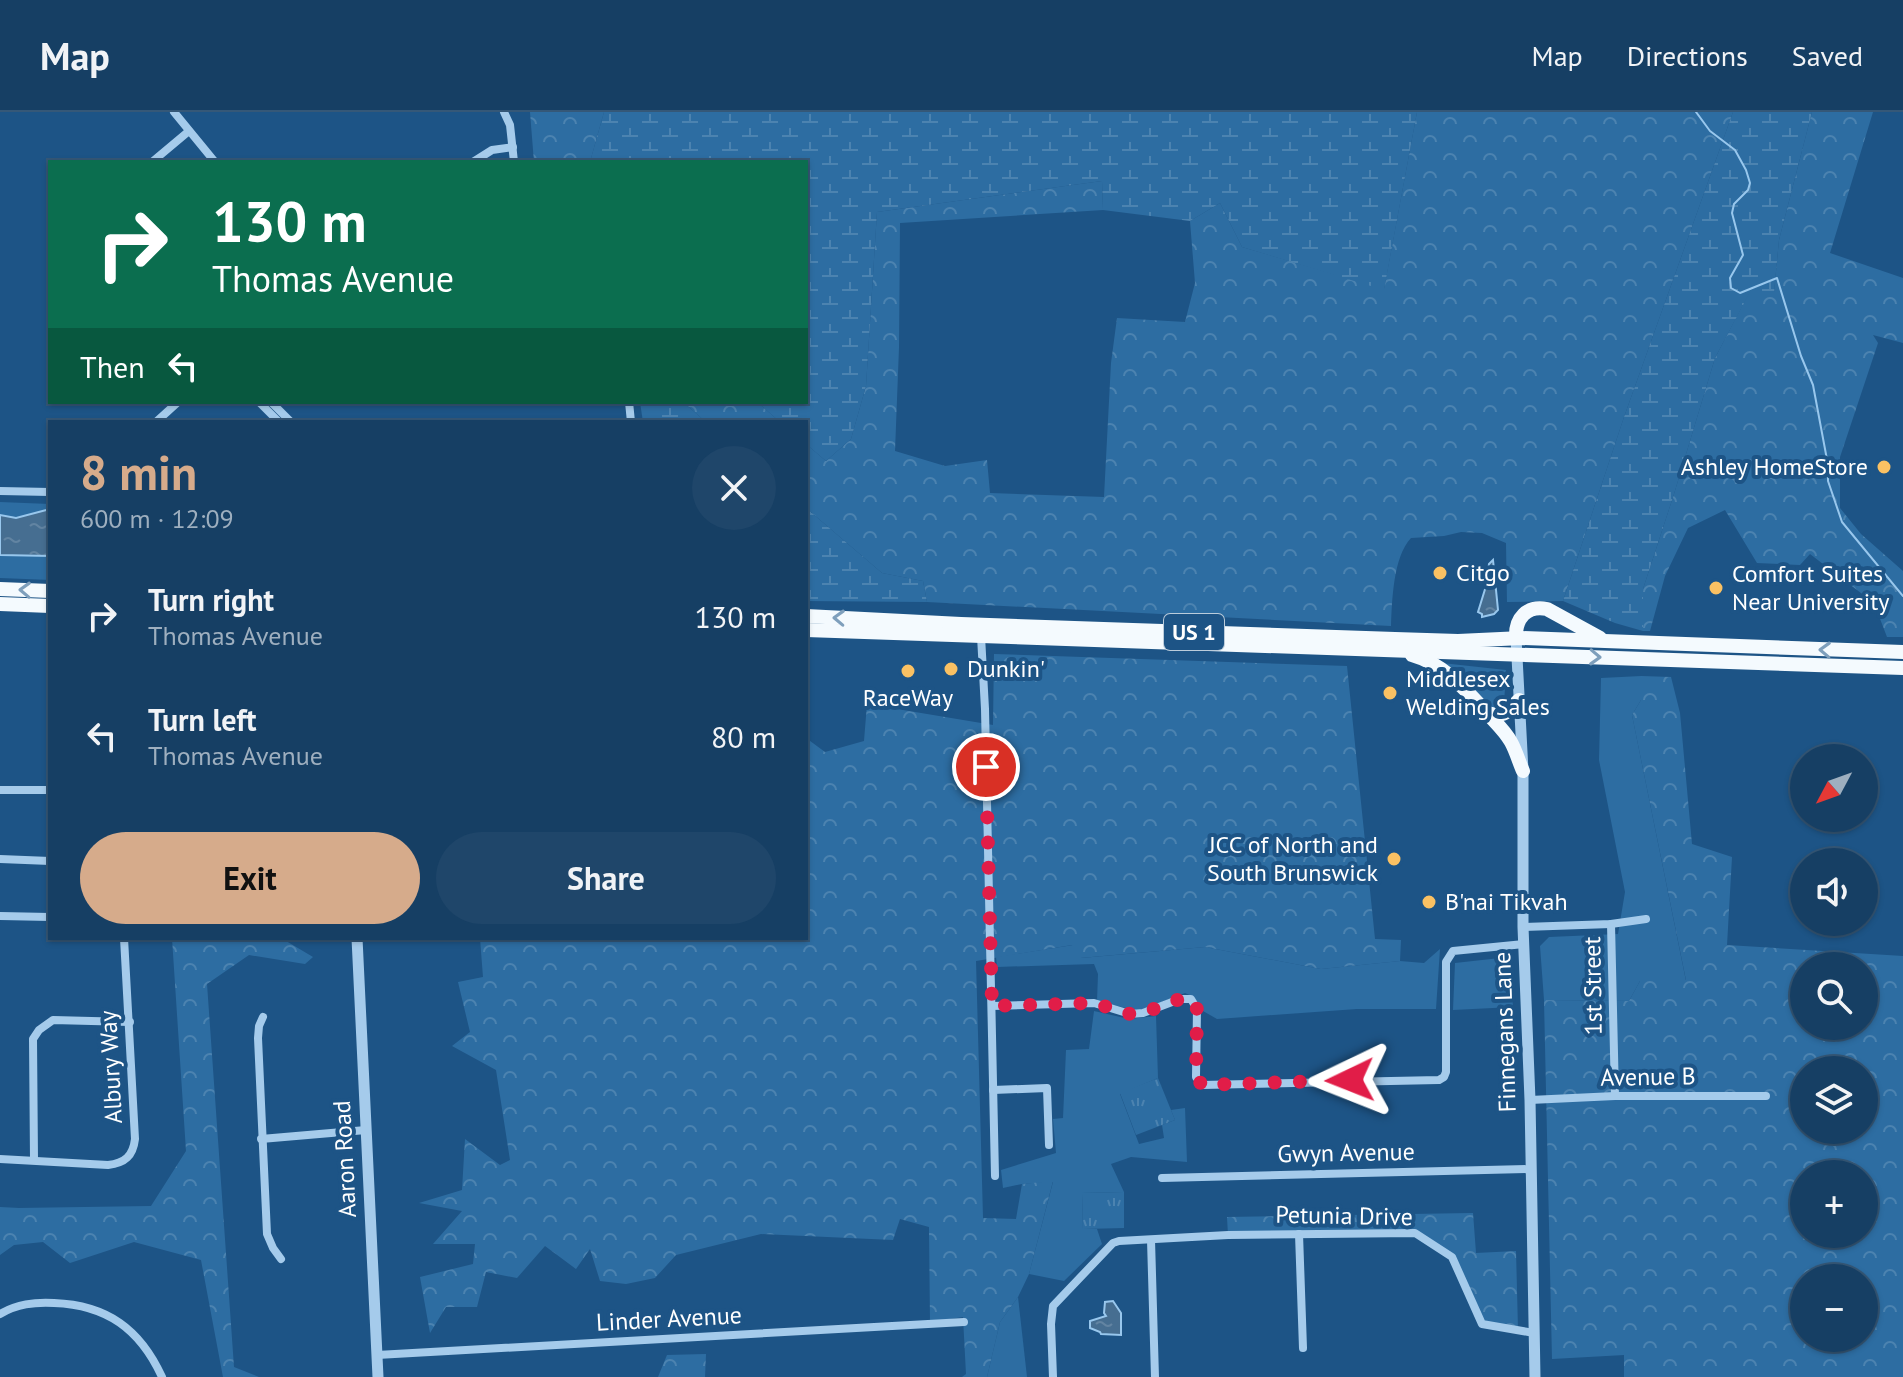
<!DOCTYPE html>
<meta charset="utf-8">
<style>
:root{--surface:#163f64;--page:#1f466a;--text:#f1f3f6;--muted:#9eafbf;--line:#355878;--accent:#d6ab8b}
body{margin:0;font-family:"PT Sans",sans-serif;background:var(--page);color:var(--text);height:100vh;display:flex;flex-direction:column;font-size:30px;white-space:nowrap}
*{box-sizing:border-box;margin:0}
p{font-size:26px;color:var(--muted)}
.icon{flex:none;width:44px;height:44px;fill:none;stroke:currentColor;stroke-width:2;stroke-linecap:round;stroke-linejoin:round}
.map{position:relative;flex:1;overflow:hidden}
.panel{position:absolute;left:48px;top:308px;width:760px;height:520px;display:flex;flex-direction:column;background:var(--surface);border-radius:0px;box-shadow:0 2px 6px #0004,0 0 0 2px var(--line)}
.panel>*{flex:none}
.top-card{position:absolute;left:48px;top:48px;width:760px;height:244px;border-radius:0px;box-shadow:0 2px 6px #0004,0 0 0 2px var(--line);background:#0b6e4f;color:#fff;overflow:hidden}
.needle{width:52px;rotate:229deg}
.buttons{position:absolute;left:1790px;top:632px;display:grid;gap:16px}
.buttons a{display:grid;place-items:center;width:88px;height:88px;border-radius:50%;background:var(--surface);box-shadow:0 2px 6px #0004,0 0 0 2px var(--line);font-size:40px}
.pin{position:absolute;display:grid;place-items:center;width:68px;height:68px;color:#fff;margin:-34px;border:4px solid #fff;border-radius:50%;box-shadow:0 2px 8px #0007}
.me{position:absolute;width:88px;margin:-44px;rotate:268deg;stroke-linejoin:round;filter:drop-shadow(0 0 6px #0008)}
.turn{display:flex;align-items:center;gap:28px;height:168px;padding:0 32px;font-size:36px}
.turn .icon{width:104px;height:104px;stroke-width:2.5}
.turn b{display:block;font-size:56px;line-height:68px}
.then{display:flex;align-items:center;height:76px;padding:0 32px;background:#0003;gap:16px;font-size:30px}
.round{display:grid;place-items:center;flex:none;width:84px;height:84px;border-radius:42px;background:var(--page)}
.overview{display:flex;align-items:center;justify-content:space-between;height:136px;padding:0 32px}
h1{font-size:48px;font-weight:700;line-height:60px;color:var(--accent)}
.action{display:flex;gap:16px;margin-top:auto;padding:16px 32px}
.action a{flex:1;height:92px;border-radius:48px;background:var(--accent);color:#111;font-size:32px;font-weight:700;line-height:92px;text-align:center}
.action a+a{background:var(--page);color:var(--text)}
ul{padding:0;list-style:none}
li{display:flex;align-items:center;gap:24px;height:120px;padding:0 32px}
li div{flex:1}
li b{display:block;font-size:30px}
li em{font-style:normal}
header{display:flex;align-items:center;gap:48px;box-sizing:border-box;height:112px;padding:0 40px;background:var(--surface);border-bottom:2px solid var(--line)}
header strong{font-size:38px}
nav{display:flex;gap:44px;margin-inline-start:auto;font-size:28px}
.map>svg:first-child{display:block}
.green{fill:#2d6da2}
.forest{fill:url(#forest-crowns);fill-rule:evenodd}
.wetland{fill:url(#wetland-marsh)}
.park{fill:url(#park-tufts)}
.water{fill:url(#water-ripples);stroke:#98c7ed;stroke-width:2}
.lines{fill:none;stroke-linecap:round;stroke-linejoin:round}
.stream{stroke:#98c7ed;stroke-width:2}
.minor{stroke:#a5cbeb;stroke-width:8}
.tertiary{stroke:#a5cbeb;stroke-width:11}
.trunk{stroke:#f4fafe;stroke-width:14}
.oneway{stroke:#7e9fbc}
.route{stroke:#e11d48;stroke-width:14;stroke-dasharray:0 25.2}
.poi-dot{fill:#fac163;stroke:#1d5486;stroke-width:3}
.labels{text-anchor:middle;stroke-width:8;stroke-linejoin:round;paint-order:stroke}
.shield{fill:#1d5486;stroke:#bbccdb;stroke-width:2}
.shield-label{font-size:22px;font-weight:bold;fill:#fff}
.poi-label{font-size:24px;fill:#fff;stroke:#1d5486;text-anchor:start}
.street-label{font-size:24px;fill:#fff;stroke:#1d5486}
</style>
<header>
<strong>Map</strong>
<nav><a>Map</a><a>Directions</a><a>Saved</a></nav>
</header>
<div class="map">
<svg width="1903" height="1265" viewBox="0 0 1903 1265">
<defs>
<pattern id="forest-crowns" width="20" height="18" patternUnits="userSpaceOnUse" patternTransform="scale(2)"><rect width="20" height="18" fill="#2d6da2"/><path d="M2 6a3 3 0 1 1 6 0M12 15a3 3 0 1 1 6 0" fill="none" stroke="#4c83b0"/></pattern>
<pattern id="wetland-marsh" width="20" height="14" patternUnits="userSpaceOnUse" patternTransform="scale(2)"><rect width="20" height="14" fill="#2d6da2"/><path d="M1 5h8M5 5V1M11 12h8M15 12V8" fill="none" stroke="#4c83b0"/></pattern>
<pattern id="park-tufts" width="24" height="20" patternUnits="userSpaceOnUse" patternTransform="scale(2)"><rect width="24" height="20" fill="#2d6da2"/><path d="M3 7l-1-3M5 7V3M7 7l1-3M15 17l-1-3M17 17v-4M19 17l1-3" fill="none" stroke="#4c83b0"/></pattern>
<pattern id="water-ripples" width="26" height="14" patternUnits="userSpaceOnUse" patternTransform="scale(2)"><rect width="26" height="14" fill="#466e91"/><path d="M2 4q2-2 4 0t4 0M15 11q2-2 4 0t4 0" fill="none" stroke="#6284a2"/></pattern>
</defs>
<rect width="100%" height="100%" fill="#1d5486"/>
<g class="green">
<path d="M 0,390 L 50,392 L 50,397 C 33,402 17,408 0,403 Z"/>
<path d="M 0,443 L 50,444 L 50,468 L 0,466 Z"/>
<path d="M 1442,551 L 1506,558 L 1504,593 L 1493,597 Z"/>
<path d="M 1641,564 L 1641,588 L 1632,603 L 1686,869 L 1640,869 L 1629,889 L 1544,888 L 1540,834 L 1549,825 L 1618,822 L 1625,780 L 1599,648 L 1601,566 Z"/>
<path d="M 1073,833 L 1081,846 L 1205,835 L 1321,857 L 1400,849 L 1424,851 L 1440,837 L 1436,897 L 1357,897 L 1217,907 L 1203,899 L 1194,885 L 1185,881 L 1138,899 L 1097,889 L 1098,862 L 1094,852 L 997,855 L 996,845 Z"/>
<path d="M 1509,845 L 1513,895 L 1453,898 L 1455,851 Z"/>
<path d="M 1094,899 L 1129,907 L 1156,904 L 1158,966 L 1120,982 L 1139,1032 L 1164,1026 L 1162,1013 L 1175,1008 L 1171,998 L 1185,996 L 1187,1050 L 1131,1045 L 1111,1052 L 1124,1080 L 1082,1081 L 1083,1117 L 1097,1117 L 1102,1132 L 1064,1169 L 1029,1162 L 1053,1070 L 1022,1072 L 1003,1076 L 1001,1058 L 1056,1041 L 1053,1007 L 1063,1006 L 1066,938 L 1089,937 Z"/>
<path d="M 1018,1185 L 1027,1265 L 987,1265 L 1000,1210 Z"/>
</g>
<g class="forest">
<path d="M 530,0 L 604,0 L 590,50 L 534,50 Z"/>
<path d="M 1417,0 L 1733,0 L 1624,305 L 1563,489 L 1507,490 L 1506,431 L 1482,421 L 1461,420 L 1444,424 L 1411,426 C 1393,445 1392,489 1391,514 L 927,490 L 923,469 L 882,461 L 806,396 L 806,332 L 826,349 L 851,327 L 866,274 L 877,100 L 1102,69 L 1103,98 L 900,111 L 899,235 L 895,339 L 945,354 L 987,348 L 990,381 L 1104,385 L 1111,251 L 1117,206 L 1185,210 L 1195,171 L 1190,109 L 1220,91 L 1242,135 L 1384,177 Z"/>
<path d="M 1812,0 L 1873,0 L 1830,141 L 1903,166 L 1903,231 L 1873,223 L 1878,231 L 1840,345 L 1840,396 L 1861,422 L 1903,459 L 1903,525 L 1887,525 L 1874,491 L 1810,442 L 1800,453 L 1757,451 L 1725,398 L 1688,416 L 1665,464 L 1650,519 L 1643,519 L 1643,477 L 1674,382 L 1715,246 L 1751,177 L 1774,180 L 1779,128 Z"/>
<path d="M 683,290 L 757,290 L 780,310 L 706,310 Z"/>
<path d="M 994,542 L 1347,554 L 1375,827 L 1401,828 L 1400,849 L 1321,857 L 1205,835 L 1080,846 L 1072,833 L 976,849 L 983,1106 L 1016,1107 L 1022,1072 L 1053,1069 L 1029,1162 L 1018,1185 L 1000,1210 L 987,1265 L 962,1265 L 966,1262 L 963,1205 L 930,1210 L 929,1115 L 900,1107 L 893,1128 L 761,1122 L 676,1143 L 655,1166 L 626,1172 L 600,1169 L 590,1137 L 576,1157 L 545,1134 L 517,1166 L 486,1160 L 477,1195 L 446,1195 L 430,1221 L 420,1165 L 473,1152 L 475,1132 L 433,1132 L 462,1099 L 419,1091 L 462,1078 L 465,1027 L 500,1053 L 510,1048 L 496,958 L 452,934 L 470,920 L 458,870 L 483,865 L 480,826 L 806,826 L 806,626 L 825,640 L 864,629 L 867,592 L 993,613 Z"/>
<path d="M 1641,564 L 1671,565 L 1680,601 L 1692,732 L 1732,745 L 1727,833 L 1903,844 L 1903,1265 L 1624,1265 L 1624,1243 L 1552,1247 L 1544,888 L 1629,889 L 1640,869 L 1686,868 L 1632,603 L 1641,588 ZM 1804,854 L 1864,854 L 1864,914 L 1804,914 ZM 1804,958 L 1864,958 L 1864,1018 L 1804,1018 ZM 1804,1062 L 1864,1062 L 1864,1122 L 1804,1122 ZM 1804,1166 L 1864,1166 L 1864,1226 L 1804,1226 Z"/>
<path d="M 172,826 L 281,826 L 313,845 L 305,852 L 249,843 L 207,872 L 234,1255 L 259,1265 L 223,1265 L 201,1148 L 134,1130 L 70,1151 L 43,1130 L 14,1133 L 0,1143 L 0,1095 L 19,1096 L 151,1094 L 186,1039 Z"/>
<path d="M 1473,1101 L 1476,1141 L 1516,1139 L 1518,1218 L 1482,1212 L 1452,1145 L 1416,1121 L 1228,1123 L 1227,1105 Z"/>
<path d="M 706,1242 L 705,1265 L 658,1265 L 667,1243 Z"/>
</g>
<g class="wetland">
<path d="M 604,0 L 1417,0 L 1384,178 L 1242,135 L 1220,91 L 1190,109 L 1103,98 L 1102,69 L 877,100 L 866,274 L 851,327 L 826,349 L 806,332 L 806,310 L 780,310 L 757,290 L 806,290 L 806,50 L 590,50 Z"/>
<path d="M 1733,0 L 1812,0 L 1779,128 L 1774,181 L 1751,178 L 1715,246 L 1674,382 L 1643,477 L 1643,519 L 1615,511 L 1563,489 L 1624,305 Z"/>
<path d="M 640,290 L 683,290 L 706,310 L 643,310 Z"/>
<path d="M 806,396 L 882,461 L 923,469 L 927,490 L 806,489 Z"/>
</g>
<g class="park">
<path d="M 1158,966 L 1175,1008 L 1136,1023 L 1120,981 Z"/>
<path d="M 1124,1080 L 1124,1116 L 1083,1117 L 1082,1081 Z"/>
</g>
<g class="water">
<path d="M 50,397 L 50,444 L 0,443 L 0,403 L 16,406 Z"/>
<path d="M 1493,448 L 1498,498 L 1494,502 L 1482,505 L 1482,502 L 1478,500 L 1486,474 L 1489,452 Z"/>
<path d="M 1113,1189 L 1121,1201 L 1121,1223 L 1101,1222 L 1100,1220 L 1090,1216 L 1090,1209 L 1106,1204 L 1104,1201 L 1105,1190 Z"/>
</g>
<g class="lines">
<path class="stream" d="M 1696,0 L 1710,19 L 1735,38 L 1746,58 L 1750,71 L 1748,78 L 1734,92 L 1732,101 L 1743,143 L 1730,166 L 1731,176 L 1740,181 L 1777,166 L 1801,244 L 1813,273 L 1828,353 L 1828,369 L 1842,410 L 1903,484"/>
<g class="minor">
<path d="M 174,0 L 215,50"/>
<path d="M 504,0 L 510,13 L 514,50"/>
<path d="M 152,50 L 189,19"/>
<path d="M 473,50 L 492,38 L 513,35"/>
<path d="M 259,290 L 279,310"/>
<path d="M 271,290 L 291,310"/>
<path d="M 629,290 L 631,310"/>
<path d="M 156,310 L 178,290"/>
<path d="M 0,379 L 50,380"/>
<path d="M 981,524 L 985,597 L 995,1064"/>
<path d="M 0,678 L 50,678"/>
<path d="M 0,747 L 50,749"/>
<path d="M 0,804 L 50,805"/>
<path d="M 1611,812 L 1615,984"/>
<path d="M 1523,815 L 1611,812 L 1646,807"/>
<path d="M 992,894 L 1094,891 L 1130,902 L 1143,901 L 1180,887 L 1191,887 L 1197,897 L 1196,965 L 1202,973 L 1439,968 L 1444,965 L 1446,960 L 1446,850 L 1453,839 L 1524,832"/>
<path d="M 263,905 L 259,914 L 258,926 L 267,1122 L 273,1136 L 281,1147"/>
<path d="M 993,978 L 1047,976 L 1049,1033"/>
<path d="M 1530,988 L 1615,984 L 1766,984"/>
<path d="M 261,1027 L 366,1018"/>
<path d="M 0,1047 L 108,1053 C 125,1051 133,1044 135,1027 L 124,826"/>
<path d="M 34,1048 L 33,927 L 39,918 L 53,908 L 130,910"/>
<path d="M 1162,1066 L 1531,1057"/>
<path d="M 1299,1122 L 1303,1236"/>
<path d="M 1151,1128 L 1155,1265"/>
<path d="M 0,1202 C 17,1192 34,1190 54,1191 C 107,1193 140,1217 162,1265"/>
<path d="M 377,1243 L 964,1210"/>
<path d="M 1053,1265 L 1051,1212 L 1053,1194 L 1113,1131 L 1119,1129 L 1228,1123 L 1415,1121 L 1452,1145 L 1482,1212 L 1534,1221"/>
</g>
<g class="tertiary">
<path d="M 1516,526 L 1523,659 L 1523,815 L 1530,988 L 1535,1265"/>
<path d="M 357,826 L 378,1265"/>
</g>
<g class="trunk">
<path d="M 0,477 L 50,479"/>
<path d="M 0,492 L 50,494"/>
<path d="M 806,504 L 961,512 L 1395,527 L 1458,529 L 1522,526 L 1903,540"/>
<path d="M 806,518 L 1903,556"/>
<path d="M 1516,526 C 1515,506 1527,493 1547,497 L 1600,526"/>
<path d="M 1412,543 C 1444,552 1465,577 1487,601 C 1495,610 1505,619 1511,630 C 1516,639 1519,650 1523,659"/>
<path d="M 1487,601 C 1505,606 1507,600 1519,588"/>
</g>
</g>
<defs><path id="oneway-chevron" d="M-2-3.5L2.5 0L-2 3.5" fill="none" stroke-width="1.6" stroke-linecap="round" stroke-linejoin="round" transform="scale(2)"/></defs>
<g class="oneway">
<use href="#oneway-chevron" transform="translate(25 478) rotate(-178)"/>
<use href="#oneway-chevron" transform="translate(839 506) rotate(-178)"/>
<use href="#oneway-chevron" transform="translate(1825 538) rotate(-178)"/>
<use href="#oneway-chevron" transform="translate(1595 545) rotate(2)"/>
</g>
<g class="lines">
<path class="route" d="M 986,655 L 992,894 L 1094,891 L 1130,902 L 1143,901 L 1180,887 L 1191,887 L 1197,897 L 1196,965 L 1202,973 L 1350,968"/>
</g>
<g class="poi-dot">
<circle cx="1884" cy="355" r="8"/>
<circle cx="1440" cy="461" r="8"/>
<circle cx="1716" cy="476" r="8"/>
<circle cx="951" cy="557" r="8"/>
<circle cx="908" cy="559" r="8"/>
<circle cx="1390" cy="581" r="8"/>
<circle cx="1394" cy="747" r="8"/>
<circle cx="1429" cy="790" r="8"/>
</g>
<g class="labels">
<rect class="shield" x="1164" y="502" width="60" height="36" rx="6"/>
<g class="shield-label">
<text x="1194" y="528">US 1</text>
</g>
<g class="poi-label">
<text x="1868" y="363" text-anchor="end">Ashley HomeStore</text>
<text x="1456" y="469">Citgo</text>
<text x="1732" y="470">Comfort Suites<tspan x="1732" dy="28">Near University</tspan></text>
<text x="967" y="565">Dunkin'</text>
<text x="1406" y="575">Middlesex<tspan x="1406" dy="28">Welding Sales</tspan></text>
<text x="908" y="594" text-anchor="middle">RaceWay</text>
<text x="1378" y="741" text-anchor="end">JCC of North and<tspan x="1378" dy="28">South Brunswick</tspan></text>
<text x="1445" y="798">B'nai Tikvah</text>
</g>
<g class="street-label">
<text transform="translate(1593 874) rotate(-91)" y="8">1st Street</text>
<text transform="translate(1505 920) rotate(-92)" y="8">Finnegans Lane</text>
<text transform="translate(111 955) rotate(-93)" y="8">Albury Way</text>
<text transform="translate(1648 965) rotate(-1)" y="8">Avenue B</text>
<text transform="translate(1346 1041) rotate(-1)" y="8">Gwyn Avenue</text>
<text transform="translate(345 1047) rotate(-93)" y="8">Aaron Road</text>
<text transform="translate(1344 1104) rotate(1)" y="8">Petunia Drive</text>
<text transform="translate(669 1207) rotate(-3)" y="8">Linder Avenue</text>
</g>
</g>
</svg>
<div class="buttons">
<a><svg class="needle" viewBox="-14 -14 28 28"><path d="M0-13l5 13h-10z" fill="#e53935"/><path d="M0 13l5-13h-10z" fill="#9eafbf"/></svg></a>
<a><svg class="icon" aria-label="sound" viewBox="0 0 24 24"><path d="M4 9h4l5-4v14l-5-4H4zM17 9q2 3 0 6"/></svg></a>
<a><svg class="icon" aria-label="search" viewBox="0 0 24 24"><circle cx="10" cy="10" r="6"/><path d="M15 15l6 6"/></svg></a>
<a><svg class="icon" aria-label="layers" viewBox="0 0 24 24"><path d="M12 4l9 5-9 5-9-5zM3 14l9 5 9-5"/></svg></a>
<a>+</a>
<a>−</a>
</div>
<div class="pin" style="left:986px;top:655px;background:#d93025"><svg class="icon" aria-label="arrive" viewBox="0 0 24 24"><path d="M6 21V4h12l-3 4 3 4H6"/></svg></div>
<svg class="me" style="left:1350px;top:968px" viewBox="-20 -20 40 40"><path d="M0-17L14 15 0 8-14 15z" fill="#e11d48" stroke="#fff" stroke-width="4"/></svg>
<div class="top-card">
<div class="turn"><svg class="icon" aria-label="right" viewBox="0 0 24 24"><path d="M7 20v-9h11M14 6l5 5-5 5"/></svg><div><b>130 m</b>Thomas Avenue</div></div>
<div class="then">Then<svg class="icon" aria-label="left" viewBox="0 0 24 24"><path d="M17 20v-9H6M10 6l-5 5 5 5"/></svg></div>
</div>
<section class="panel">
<div class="overview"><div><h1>8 min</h1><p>600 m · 12:09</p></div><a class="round"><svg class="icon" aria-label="close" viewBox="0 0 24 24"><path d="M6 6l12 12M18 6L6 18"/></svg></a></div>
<ul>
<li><svg class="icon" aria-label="right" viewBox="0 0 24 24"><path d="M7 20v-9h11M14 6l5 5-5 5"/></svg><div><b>Turn right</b><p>Thomas Avenue</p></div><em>130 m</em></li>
<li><svg class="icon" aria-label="left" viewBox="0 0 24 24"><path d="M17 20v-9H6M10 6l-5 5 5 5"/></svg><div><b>Turn left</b><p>Thomas Avenue</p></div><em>80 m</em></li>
</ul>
<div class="action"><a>Exit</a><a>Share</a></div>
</section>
</div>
